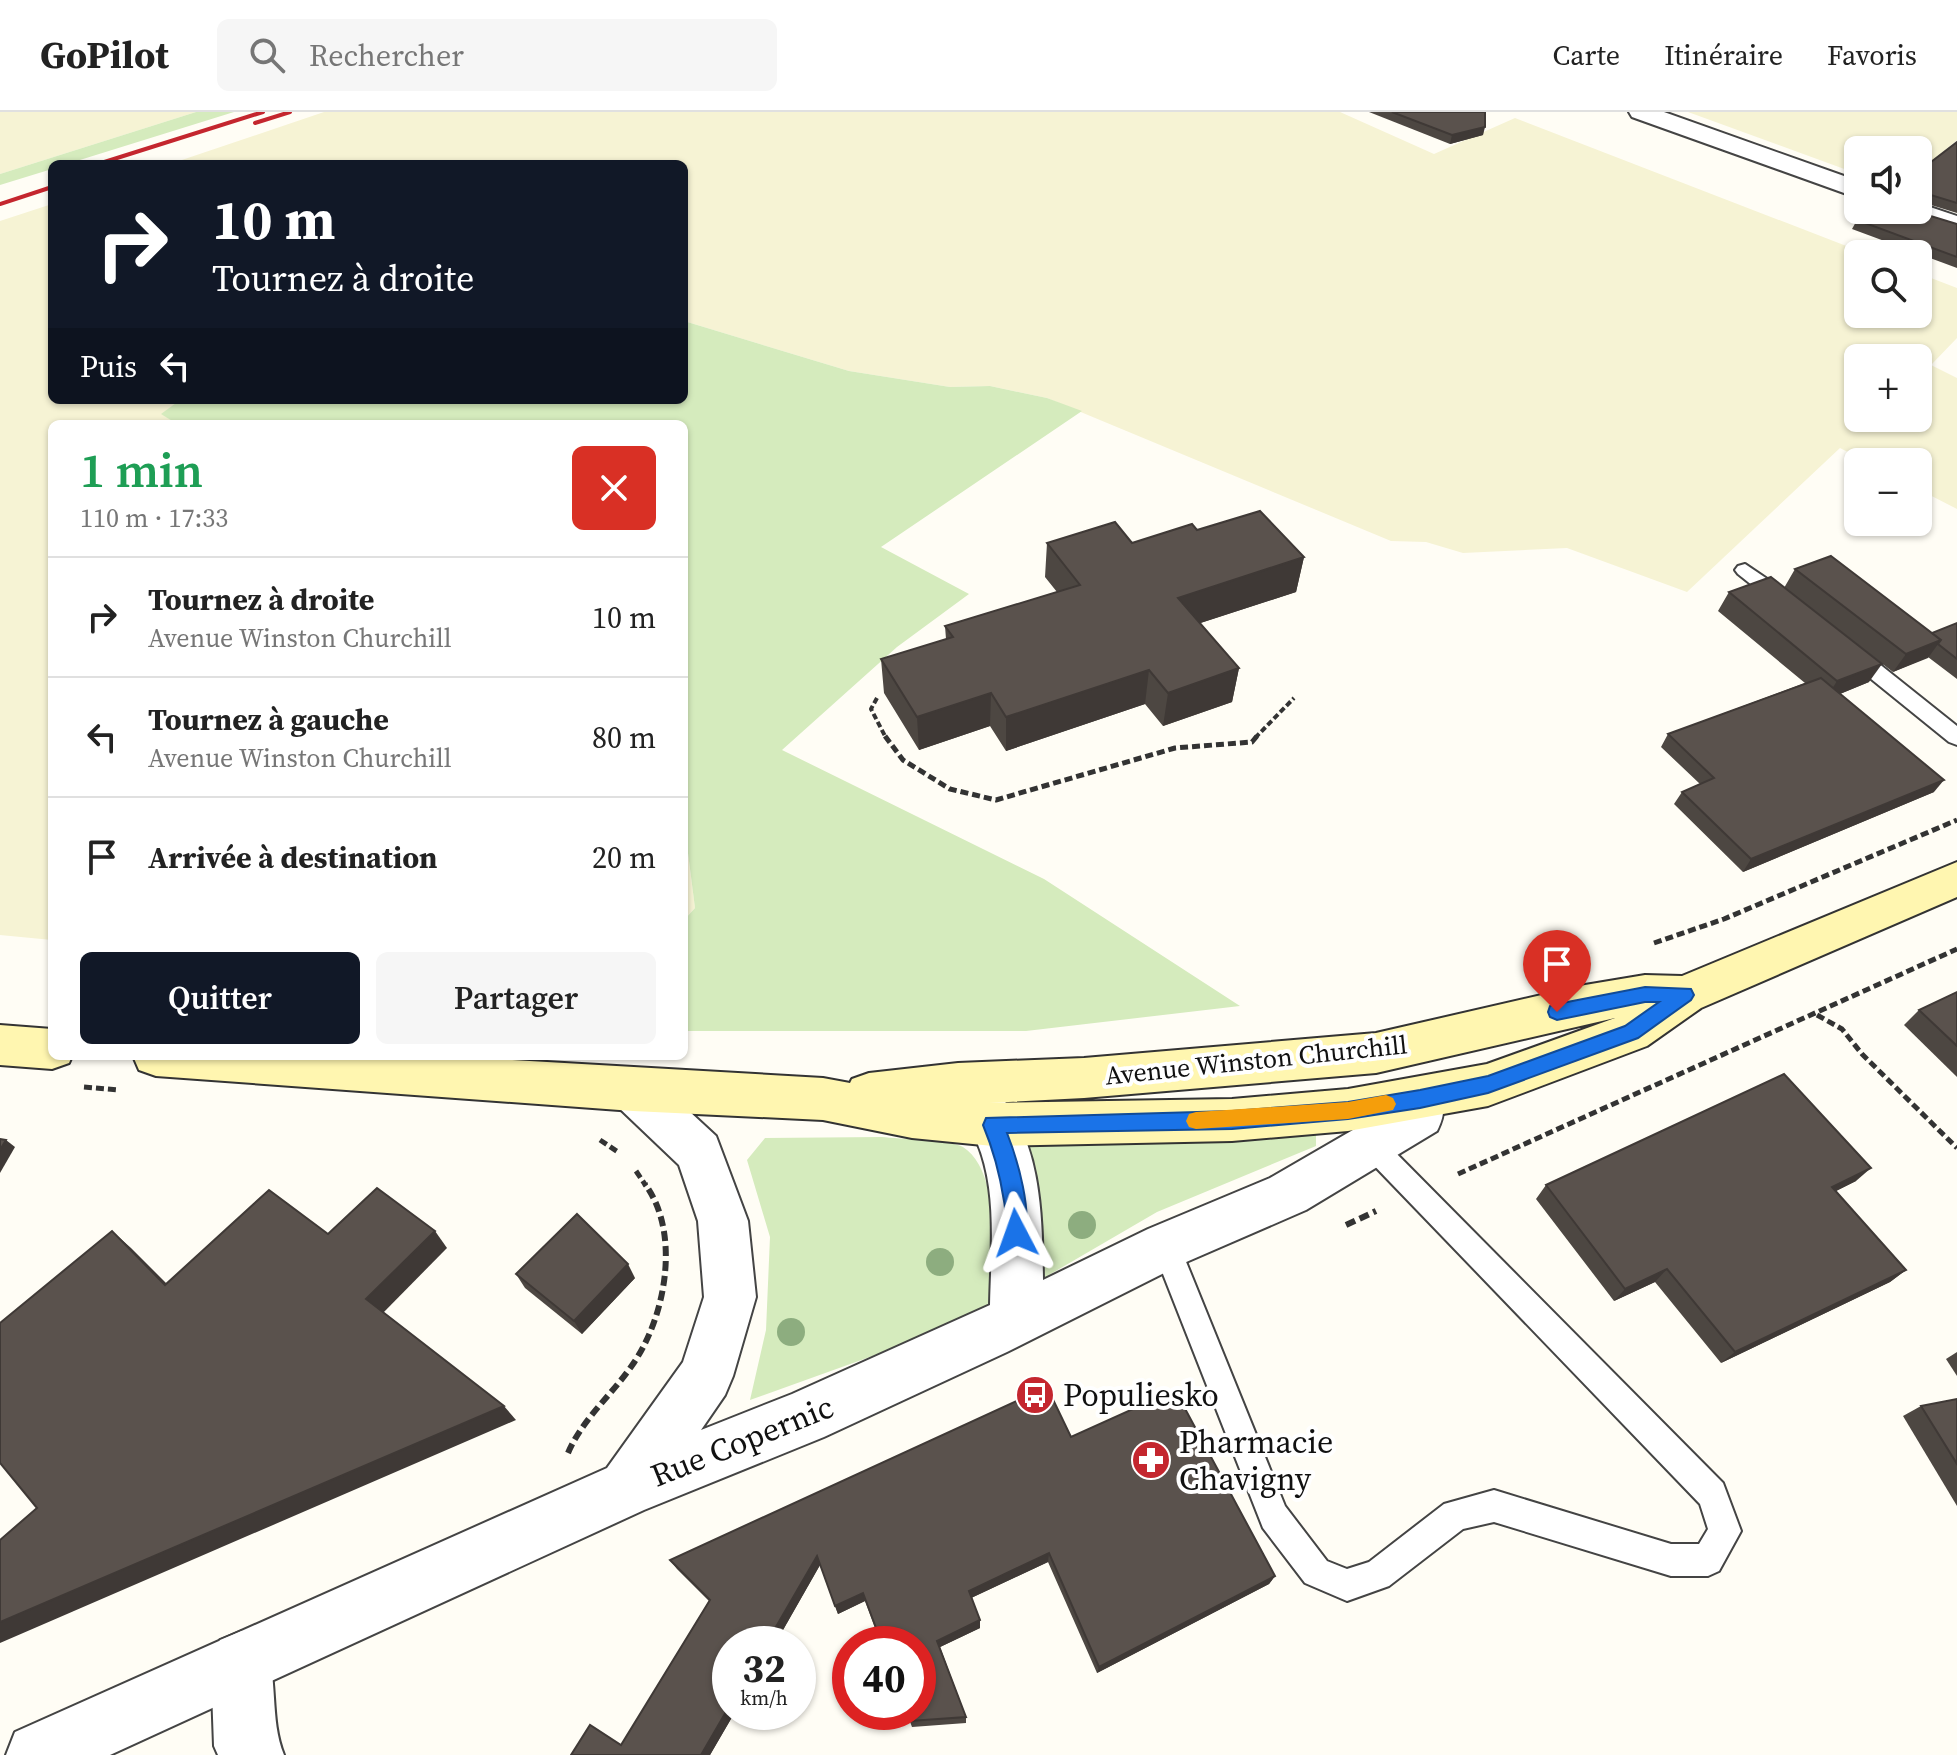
<!DOCTYPE html>
<html lang="fr">
<meta charset="utf-8">
<style>
:root{--surface:#fff;--page:#f6f6f6;--text:#222;--muted:#767676;--line:#e0e0e0;--accent:#111827}
body{margin:0;font-family:"Source Serif 4",serif;background:var(--page);color:var(--text);height:100vh;display:flex;flex-direction:column;font-size:30px;white-space:nowrap}
*{box-sizing:border-box;margin:0}
p{font-size:26px;color:var(--muted)}
.icon{flex:none;width:44px;height:44px;fill:none;stroke:currentColor;stroke-width:2;stroke-linecap:round;stroke-linejoin:round}
.map{position:relative;flex:1;overflow:hidden}
.details{position:absolute;left:48px;top:308px;width:640px;height:640px;display:flex;flex-direction:column;background:var(--surface);border-radius:12px;box-shadow:0 2px 6px #0004}
.details>*{flex:none}
.hud{position:absolute;left:48px;top:48px;width:640px;height:244px;border-radius:12px;box-shadow:0 2px 6px #0004;background:#111827;color:#fff;overflow:hidden}
.controls{position:absolute;left:1844px;top:24px;display:grid;gap:16px}
.controls a{display:grid;place-items:center;width:88px;height:88px;border-radius:12px;background:var(--surface);box-shadow:0 2px 6px #0004;font-size:40px}
.speed{position:absolute;left:712px;top:1514px;display:flex;gap:16px;font-size:40px;font-weight:700;text-align:center}
.speed>*{display:grid;place-content:center;width:104px;height:104px;border-radius:50%;background:var(--surface);box-shadow:0 2px 6px #0004;line-height:1}
.speed small{font-size:20px;font-weight:400}
.speed .limit{border:12px solid #d22;background:#fff;color:#111}
.pin{position:absolute;display:grid;place-items:center;width:68px;height:68px;color:#fff;margin:-82px -34px;border-radius:50% 50% 50% 0;rotate:-45deg;box-shadow:0 0 8px #0007}
.pin .icon{rotate:45deg}
.me{position:absolute;width:88px;margin:-44px;rotate:356deg;stroke-linejoin:round;filter:drop-shadow(0 0 6px #0008)}
.turn{display:flex;align-items:center;gap:28px;height:168px;padding:0 32px;font-size:36px}
.turn .icon{width:104px;height:104px;stroke-width:2.5}
.turn b{display:block;font-size:56px;line-height:68px}
.then{display:flex;align-items:center;height:76px;padding:0 32px;background:#0003;gap:16px;font-size:30px}
.round{display:grid;place-items:center;flex:none;width:84px;height:84px;border-radius:12px;background:var(--page)}
.overview{display:flex;align-items:center;justify-content:space-between;height:136px;padding:0 32px}
h1{font-size:48px;font-weight:600;line-height:60px;color:#1e9e55}
.action{display:flex;gap:16px;margin-top:auto;padding:16px 32px}
.action a{flex:1;height:92px;border-radius:12px;background:var(--accent);color:#fff;font-size:32px;font-weight:600;line-height:92px;text-align:center}
.action a+a{background:var(--page);color:var(--text)}
ul{padding:0;list-style:none}
li{display:flex;align-items:center;gap:24px;height:120px;padding:0 32px;border-top:2px solid var(--line)}
li div{flex:1}
li b{display:block;font-size:30px}
li em{font-style:normal}
header{display:flex;align-items:center;gap:48px;box-sizing:border-box;height:112px;padding:0 40px;background:var(--surface);border-bottom:2px solid var(--line)}
header strong{font-size:38px}
nav{display:flex;gap:44px;margin-inline-start:auto;font-size:28px}
.search{width:560px;height:72px;background:var(--page);display:flex;align-items:center;gap:20px;box-sizing:border-box;padding:0 28px;border-radius:12px;color:var(--muted);font-size:30px}
.map>svg:first-child{display:block}
.farmland{fill:#f6f3d4;fill-rule:evenodd}
.green{fill:#d5ebbd}
.lines{fill:none;stroke-linecap:round;stroke-linejoin:round}
.service-casing{stroke:#444;stroke-width:4}
.minor-casing{stroke:#444;stroke-width:4}
.tertiary-casing{stroke:#444;stroke-width:4}
.secondary-casing{stroke:#333;stroke-width:4}
.path-far2{stroke:#333;stroke-width:4;stroke-dasharray:6 3;stroke-linecap:butt}
.path-far1{stroke:#333;stroke-width:5;stroke-dasharray:8 4;stroke-linecap:butt}
.path{stroke:#333;stroke-width:6;stroke-dasharray:10 5;stroke-linecap:butt}
.service{fill:#fff;fill-rule:evenodd}
.minor{fill:#fff;fill-rule:evenodd}
.tertiary{fill:#fff;fill-rule:evenodd}
.secondary{fill:#fff6b0;fill-rule:evenodd}
.rail{stroke:#c4262e;stroke-width:4}
.tree{fill:#8dad7f}
.wall{fill:#4d4742}
.shaded-wall{fill:#3f3936}
.building{fill:#5a524d;stroke:#3f3936;stroke-width:2}
.route{fill:#1a73e8;stroke:#114b97;stroke-width:2}
.slow{fill:#f59e0b}
.labels{text-anchor:middle;stroke-width:8;stroke-linejoin:round;paint-order:stroke}
.street-label{font-size:26px;fill:#111;stroke:#fff}
.near-poi-label{font-size:32px;fill:#111;stroke:#fff;text-anchor:start}
.near-street-label{font-size:32px;fill:#111;stroke:#fff}
</style>
<header>
<strong>GoPilot</strong>
<div class="search"><svg class="icon" aria-label="search" viewBox="0 0 24 24"><circle cx="10" cy="10" r="6"/><path d="M15 15l6 6"/></svg>Rechercher</div>
<nav><a>Carte</a><a>Itinéraire</a><a>Favoris</a></nav>
</header>
<div class="map">
<svg width="1957" height="1643" viewBox="0 0 1957 1643">
<rect width="100%" height="100%" fill="#fffdf5"/>
<g class="farmland">
<path d="M 0,0 L 196,0 L 0,62 Z"/>
<path d="M 324,0 L 1340,0 L 1434,42 L 1515,6 L 1867,142 L 1858,142 L 1858,202 L 1918,202 L 1918,161 L 1957,176 L 1957,226 L 1931,253 L 1957,266 L 1957,397 L 1918,377 L 1918,350 L 1867,350 L 1840,336 L 1687,480 L 1567,436 L 1463,441 L 1426,430 L 1391,429 L 1047,286 L 990,274 L 950,275 L 849,259 L 684,209 L 684,52 L 170,52 ZM 1858,246 L 1918,246 L 1918,306 L 1858,306 Z"/>
<path d="M 1688,0 L 1957,0 L 1957,28 L 1918,61 L 1918,38 L 1858,38 L 1858,62 Z"/>
<path d="M 52,92 L 52,288 L 180,288 L 162,302 L 177,312 L 52,312 L 52,828 L 0,823 L 0,109 Z"/>
<path d="M 684,710 L 695,796 L 684,808 Z"/>
</g>
<g class="green">
<path d="M 196,0 L 234,0 L 67,52 L 52,52 L 52,57 L 0,73 L 0,62 Z"/>
<path d="M 684,209 L 849,259 L 950,275 L 990,274 L 1047,286 L 1082,299 L 881,435 L 969,482 L 897,535 L 782,638 L 1044,767 L 1240,894 L 1026,919 L 688,919 L 684,808 L 695,796 L 684,710 L 684,312 L 177,312 L 161,302 L 180,288 L 684,288 Z"/>
<path d="M 1316,1018 L 1316,1034 L 1157,1100 L 1042,1167 L 1020,1034 L 1068,1029 Z"/>
<path d="M 882,1025 C 898,1027 952,1028 963,1035 C 1003,1060 994,1159 992,1201 L 750,1288 L 766,1218 L 770,1125 L 747,1048 L 765,1026 Z"/>
</g>
<g class="lines">
<g class="service-casing">
<g id="service">
<path d="M 1745,452 L 1791,483 L 1794,488 L 1791,493 L 1777,493 L 1738,462 L 1735,458 L 1738,454 Z"/>
<path d="M 1851,533 L 1858,535 L 1957,614 L 1957,633 L 1949,630 L 1844,545 L 1841,540 Z"/>
<path d="M 1373,1023 L 1382,1027 L 1723,1371 L 1741,1419 L 1719,1459 L 1708,1464 L 1671,1464 L 1494,1410 L 1463,1417 L 1389,1474 L 1347,1489 L 1305,1471 L 1263,1416 L 1152,1134 L 1156,1125 L 1166,1121 L 1176,1125 L 1285,1394 L 1327,1449 L 1347,1457 L 1369,1450 L 1444,1392 L 1494,1378 L 1671,1432 L 1699,1432 L 1708,1417 L 1700,1392 L 1364,1043 L 1360,1035 L 1364,1027 Z"/>
</g>
</g>
<g class="minor-casing">
<g id="minor">
<path d="M 1629,0 L 1664,0 L 1858,69 L 1858,86 L 1632,5 Z"/>
<path d="M 1918,91 L 1957,104 L 1957,121 L 1905,104 L 1901,98 L 1918,98 Z"/>
<path d="M 242,1519 L 264,1528 C 279,1565 269,1606 284,1643 L 218,1643 L 214,1634 L 211,1550 L 220,1528 Z"/>
</g>
</g>
<g class="tertiary-casing">
<path id="tertiary" d="M 633,957 L 650,963 L 716,1024 L 748,1109 L 756,1185 L 733,1264 L 725,1283 L 701,1318 L 792,1282 L 990,1193 C 991,1141 998,1079 977,1030 C 970,1013 953,1001 945,984 L 952,969 C 957,968 965,963 970,963 C 980,964 989,972 996,979 C 1042,1028 1042,1104 1043,1168 L 1148,1117 L 1270,1066 L 1396,993 L 1403,972 L 1420,966 L 1437,972 C 1445,990 1446,1001 1437,1019 L 1306,1098 L 1184,1151 L 1007,1240 L 824,1325 L 644,1398 L 110,1643 L 6,1643 L 15,1620 L 607,1356 L 683,1250 L 704,1185 L 698,1109 L 679,1053 L 616,993 L 609,978 L 616,963 Z"/>
</g>
<g class="secondary-casing">
<g id="secondary">
<path d="M 1957,750 L 1957,785 L 1701,896 L 1647,934 L 1488,994 L 1348,1019 L 1232,1029 L 993,1034 L 912,1026 L 823,1008 L 633,999 L 156,964 L 139,958 L 133,944 L 443,944 L 823,966 L 850,971 L 852,967 L 869,961 L 958,951 L 1084,946 L 1376,921 L 1585,873 L 1645,863 L 1682,864 ZM 1615,906 L 1487,952 L 1348,977 L 1232,987 L 989,991 L 1084,986 L 1376,961 Z"/>
<path d="M 0,913 L 52,917 L 52,944 L 72,944 L 69,951 L 52,957 L 0,953 Z"/>
</g>
</g>
<g class="path-far2">
<path d="M 877,586 L 871,597 L 886,626"/>
<path d="M 1255,626 L 1294,586"/>
</g>
<g class="path-far1">
<path d="M 885,624 L 903,648 L 950,677 L 996,688 L 1175,636 L 1252,630 L 1257,624"/>
<path d="M 1654,831 L 1724,807 L 1957,708"/>
<path d="M 1817,903 L 1842,917 L 1862,942 L 1957,1036"/>
<path d="M 84,975 L 118,978"/>
<path d="M 600,1028 L 618,1040"/>
<path d="M 636,1059 L 646,1074"/>
<path d="M 1458,1062 L 1957,837"/>
</g>
<g class="path">
<path d="M 1346,1113 L 1376,1099"/>
<path d="M 568,1341 C 583,1306 612,1283 633,1252 C 666,1204 681,1121 645,1072"/>
</g>
<use href="#service" class="service"/>
<use href="#minor" class="minor"/>
<use href="#tertiary" class="tertiary"/>
<use href="#secondary" class="secondary"/>
<g class="rail">
<path d="M 255,11 L 290,0"/>
<path d="M 98,52 L 263,0"/>
<path d="M 0,92 L 52,75"/>
</g>
</g>
<g class="tree">
<circle cx="1082" cy="1113" r="14"/>
<circle cx="940" cy="1150" r="14"/>
<circle cx="791" cy="1220" r="14"/>
</g>
<g class="wall">
<path d="M 1369,0 L 1485,0 L 1483,23 L 1450,32 Z"/>
<path d="M 1957,30 L 1957,101 L 1918,89 L 1918,60 Z"/>
<path d="M 1857,108 L 1957,112 L 1957,156 L 1852,117 Z"/>
<path d="M 1197,418 L 1304,445 L 1296,480 L 1200,511 L 1239,556 L 1232,590 L 1163,614 L 1145,592 L 1006,639 L 990,614 L 919,638 L 884,581 L 881,547 L 946,527 L 945,514 L 1057,480 L 1045,465 L 1047,431 L 1132,431 Z"/>
<path d="M 1795,457 L 1932,521 L 1957,511 L 1957,567 L 1928,545 L 1893,560 L 1784,476 Z"/>
<path d="M 1729,480 L 1869,570 L 1840,582 L 1934,680 L 1743,760 L 1674,692 L 1682,680 L 1700,672 L 1661,635 L 1668,622 L 1805,571 L 1718,499 Z"/>
<path d="M 1957,880 L 1957,965 L 1904,913 L 1919,898 Z"/>
<path d="M 1856,1069 L 1836,1079 L 1906,1158 L 1890,1170 L 1721,1251 L 1655,1170 L 1614,1189 L 1536,1087 L 1546,1073 Z"/>
<path d="M 516,1162 L 635,1166 L 582,1222 L 525,1176 Z"/>
<path d="M 1957,1240 L 1957,1264 L 1946,1247 Z"/>
<path d="M 1957,1287 L 1957,1394 L 1903,1304 L 1921,1294 Z"/>
<path d="M 1071,1325 L 1275,1464 L 1269,1472 L 1097,1561 L 1048,1450 L 971,1486 L 980,1508 L 980,1516 L 940,1535 L 966,1605 L 966,1611 L 912,1615 L 865,1489 L 838,1502 L 820,1453 L 775,1532 L 730,1532 L 730,1600 L 735,1600 L 710,1643 L 621,1633 L 709,1489 L 677,1457 L 670,1448 Z"/>
</g>
<g class="shaded-wall">
<path d="M 1485,15 L 1483,23 L 1450,32 L 1452,23 Z"/>
<path d="M 1304,445 L 1296,480 L 1173,520 L 1178,486 Z"/>
<path d="M 1941,528 L 1928,546 L 1893,560 L 1906,542 Z"/>
<path d="M 1882,552 L 1869,570 L 1825,588 L 1837,569 Z"/>
<path d="M 1239,556 L 1232,590 L 1163,614 L 1168,581 Z"/>
<path d="M 1149,558 L 1145,592 L 1006,639 L 1006,605 Z"/>
<path d="M 991,581 L 990,614 L 919,638 L 917,605 Z"/>
<path d="M 1944,668 L 1934,680 L 1743,760 L 1751,747 Z"/>
<path d="M 6,1028 L 15,1035 L 0,1061 L 0,1038 Z"/>
<path d="M 1871,1056 L 1856,1069 L 1818,1088 L 1832,1075 Z"/>
<path d="M 112,1119 L 131,1136 L 184,1189 L 165,1173 Z"/>
<path d="M 435,1119 L 447,1136 L 381,1203 L 366,1187 Z"/>
<path d="M 628,1152 L 635,1166 L 582,1222 L 574,1209 Z"/>
<path d="M 1667,1157 L 1655,1170 L 1614,1189 L 1625,1177 Z"/>
<path d="M 1906,1158 L 1890,1170 L 1721,1251 L 1735,1240 Z"/>
<path d="M 504,1294 L 516,1308 L 0,1531 L 0,1510 Z"/>
<path d="M 1049,1441 L 1048,1450 L 969,1487 L 969,1479 Z"/>
<path d="M 817,1444 L 820,1453 L 775,1532 L 766,1532 Z"/>
<path d="M 1275,1464 L 1269,1472 L 1097,1561 L 1099,1555 Z"/>
<path d="M 863,1481 L 865,1489 L 838,1502 L 835,1494 Z"/>
<path d="M 980,1508 L 980,1516 L 938,1536 L 937,1529 Z"/>
<path d="M 730,1593 L 730,1600 L 735,1600 L 710,1643 L 701,1643 Z"/>
</g>
<g class="building">
<path d="M 1392,0 L 1485,0 L 1485,15 L 1452,23 Z"/>
<path d="M 1957,30 L 1957,91 L 1921,80 L 1920,86 L 1918,86 L 1918,60 Z"/>
<path d="M 1870,98 L 1911,98 L 1957,112 L 1957,145 L 1857,108 Z"/>
<path d="M 1260,399 L 1304,445 L 1178,486 L 1239,556 L 1168,581 L 1149,558 L 1006,605 L 991,581 L 917,605 L 881,547 L 953,525 L 945,514 L 1080,473 L 1047,431 L 1115,410 L 1132,431 L 1192,412 L 1197,418 Z"/>
<path d="M 1831,444 L 1941,528 L 1906,542 L 1795,457 Z"/>
<path d="M 1771,465 L 1882,552 L 1837,569 L 1729,480 Z"/>
<path d="M 1957,511 L 1957,547 L 1938,532 L 1941,528 L 1932,521 Z"/>
<path d="M 1821,566 L 1944,668 L 1751,747 L 1682,680 L 1714,666 L 1668,622 Z"/>
<path d="M 1957,880 L 1957,934 L 1919,898 Z"/>
<path d="M 1784,962 L 1871,1056 L 1832,1075 L 1906,1158 L 1735,1240 L 1667,1157 L 1625,1177 L 1546,1073 Z"/>
<path d="M 0,1027 L 6,1028 L 0,1038 Z"/>
<path d="M 377,1076 L 435,1119 L 366,1187 L 504,1294 L 0,1510 L 0,1428 L 37,1396 L 0,1351 L 0,1211 L 112,1119 L 165,1173 L 269,1078 L 328,1122 Z"/>
<path d="M 577,1102 L 628,1152 L 574,1209 L 516,1162 Z"/>
<path d="M 1047,1275 L 1071,1325 L 1175,1278 L 1275,1464 L 1099,1555 L 1049,1441 L 969,1479 L 980,1508 L 937,1529 L 966,1605 L 910,1609 L 907,1600 L 918,1600 L 918,1532 L 882,1532 L 863,1481 L 835,1494 L 817,1444 L 766,1532 L 730,1532 L 730,1593 L 701,1643 L 571,1643 L 590,1613 L 621,1633 L 710,1488 L 670,1448 Z"/>
<path d="M 1957,1287 L 1957,1352 L 1921,1294 Z"/>
</g>
<path class="route" d="M 1645,875 L 1691,877 L 1694,883 L 1691,888 L 1638,926 L 1488,981 L 1420,996 L 1348,1007 L 1232,1017 L 1007,1021 C 1017,1046 1034,1103 1023,1128 L 1016,1131 L 1008,1128 C 1003,1115 1007,1102 1004,1089 C 1000,1063 993,1037 983,1013 L 986,1006 L 1232,999 L 1348,990 L 1420,978 L 1488,964 L 1625,914 L 1659,890 L 1645,890 L 1557,908 L 1550,905 L 1548,900 L 1550,894 L 1557,892 Z"/>
<path class="slow" d="M 1386,983 L 1393,986 L 1396,992 L 1393,998 L 1348,1007 L 1196,1017 L 1189,1015 L 1186,1009 L 1189,1002 L 1196,1000 L 1348,990 Z"/>
<defs>
<g id="bus-disc" transform="scale(2)"><circle r="9.5" fill="#c4262e" stroke="#fff"/><path d="M-5-6H5V4H4V6H2V4H-2V6H-4V4H-5ZM-3.5-4V0h7V-4ZM-3.5 1.2v1.5H-2V1.2ZM2 1.2v1.5H3.5V1.2Z" fill="#fff"/></g>
<g id="pharmacy-disc" transform="scale(2)"><circle r="9.5" fill="#c4262e" stroke="#fff"/><path d="M-2-6h4v4h4v4h-4v4h-4v-4h-4v-4h4Z" fill="#fff"/></g>
</defs>
<g fill-rule="evenodd">
<use href="#bus-disc" x="1035" y="1283"/>
<use href="#pharmacy-disc" x="1151" y="1348"/>
</g>
<g class="labels">
<g class="street-label">
<text transform="translate(1256 948) rotate(-6)" y="9">Avenue Winston Churchill</text>
</g>
<g class="near-poi-label">
<text x="1063" y="1294">Populiesko</text>
<text x="1179" y="1341">Pharmacie<tspan x="1179" dy="37">Chavigny</tspan></text>
</g>
<g class="near-street-label">
<text transform="translate(742 1329) rotate(-22)" y="11">Rue Copernic</text>
</g>
</g>
</svg>
<div class="controls">
<a><svg class="icon" aria-label="sound" viewBox="0 0 24 24"><path d="M4 9h4l5-4v14l-5-4H4zM17 9q2 3 0 6"/></svg></a>
<a><svg class="icon" aria-label="search" viewBox="0 0 24 24"><circle cx="10" cy="10" r="6"/><path d="M15 15l6 6"/></svg></a>
<a>+</a>
<a>−</a>
</div>
<div class="speed"><div>32<small>km/h</small></div><div class="limit">40</div></div>
<div class="pin" style="left:1557px;top:900px;background:#d93025"><svg class="icon" aria-label="arrive" viewBox="0 0 24 24"><path d="M6 21V4h12l-3 4 3 4H6"/></svg></div>
<svg class="me" style="left:1016px;top:1121px" viewBox="-20 -20 40 40"><path d="M0-17L14 15 0 8-14 15z" fill="#1a73e8" stroke="#fff" stroke-width="4"/></svg>
<div class="hud">
<div class="turn"><svg class="icon" aria-label="right" viewBox="0 0 24 24"><path d="M7 20v-9h11M14 6l5 5-5 5"/></svg><div><b>10 m</b>Tournez à droite</div></div>
<div class="then">Puis<svg class="icon" aria-label="left" viewBox="0 0 24 24"><path d="M17 20v-9H6M10 6l-5 5 5 5"/></svg></div>
</div>
<section class="details">
<div class="overview"><div><h1>1 min</h1><p>110 m · 17:33</p></div><a class="round" style="background:#d93025;color:#fff"><svg class="icon" aria-label="close" viewBox="0 0 24 24"><path d="M6 6l12 12M18 6L6 18"/></svg></a></div>
<ul>
<li><svg class="icon" aria-label="right" viewBox="0 0 24 24"><path d="M7 20v-9h11M14 6l5 5-5 5"/></svg><div><b>Tournez à droite</b><p>Avenue Winston Churchill</p></div><em>10 m</em></li>
<li><svg class="icon" aria-label="left" viewBox="0 0 24 24"><path d="M17 20v-9H6M10 6l-5 5 5 5"/></svg><div><b>Tournez à gauche</b><p>Avenue Winston Churchill</p></div><em>80 m</em></li>
<li><svg class="icon" aria-label="arrive" viewBox="0 0 24 24"><path d="M6 21V4h12l-3 4 3 4H6"/></svg><div><b>Arrivée à destination</b></div><em>20 m</em></li>
</ul>
<div class="action"><a>Quitter</a><a>Partager</a></div>
</section>
</div>
